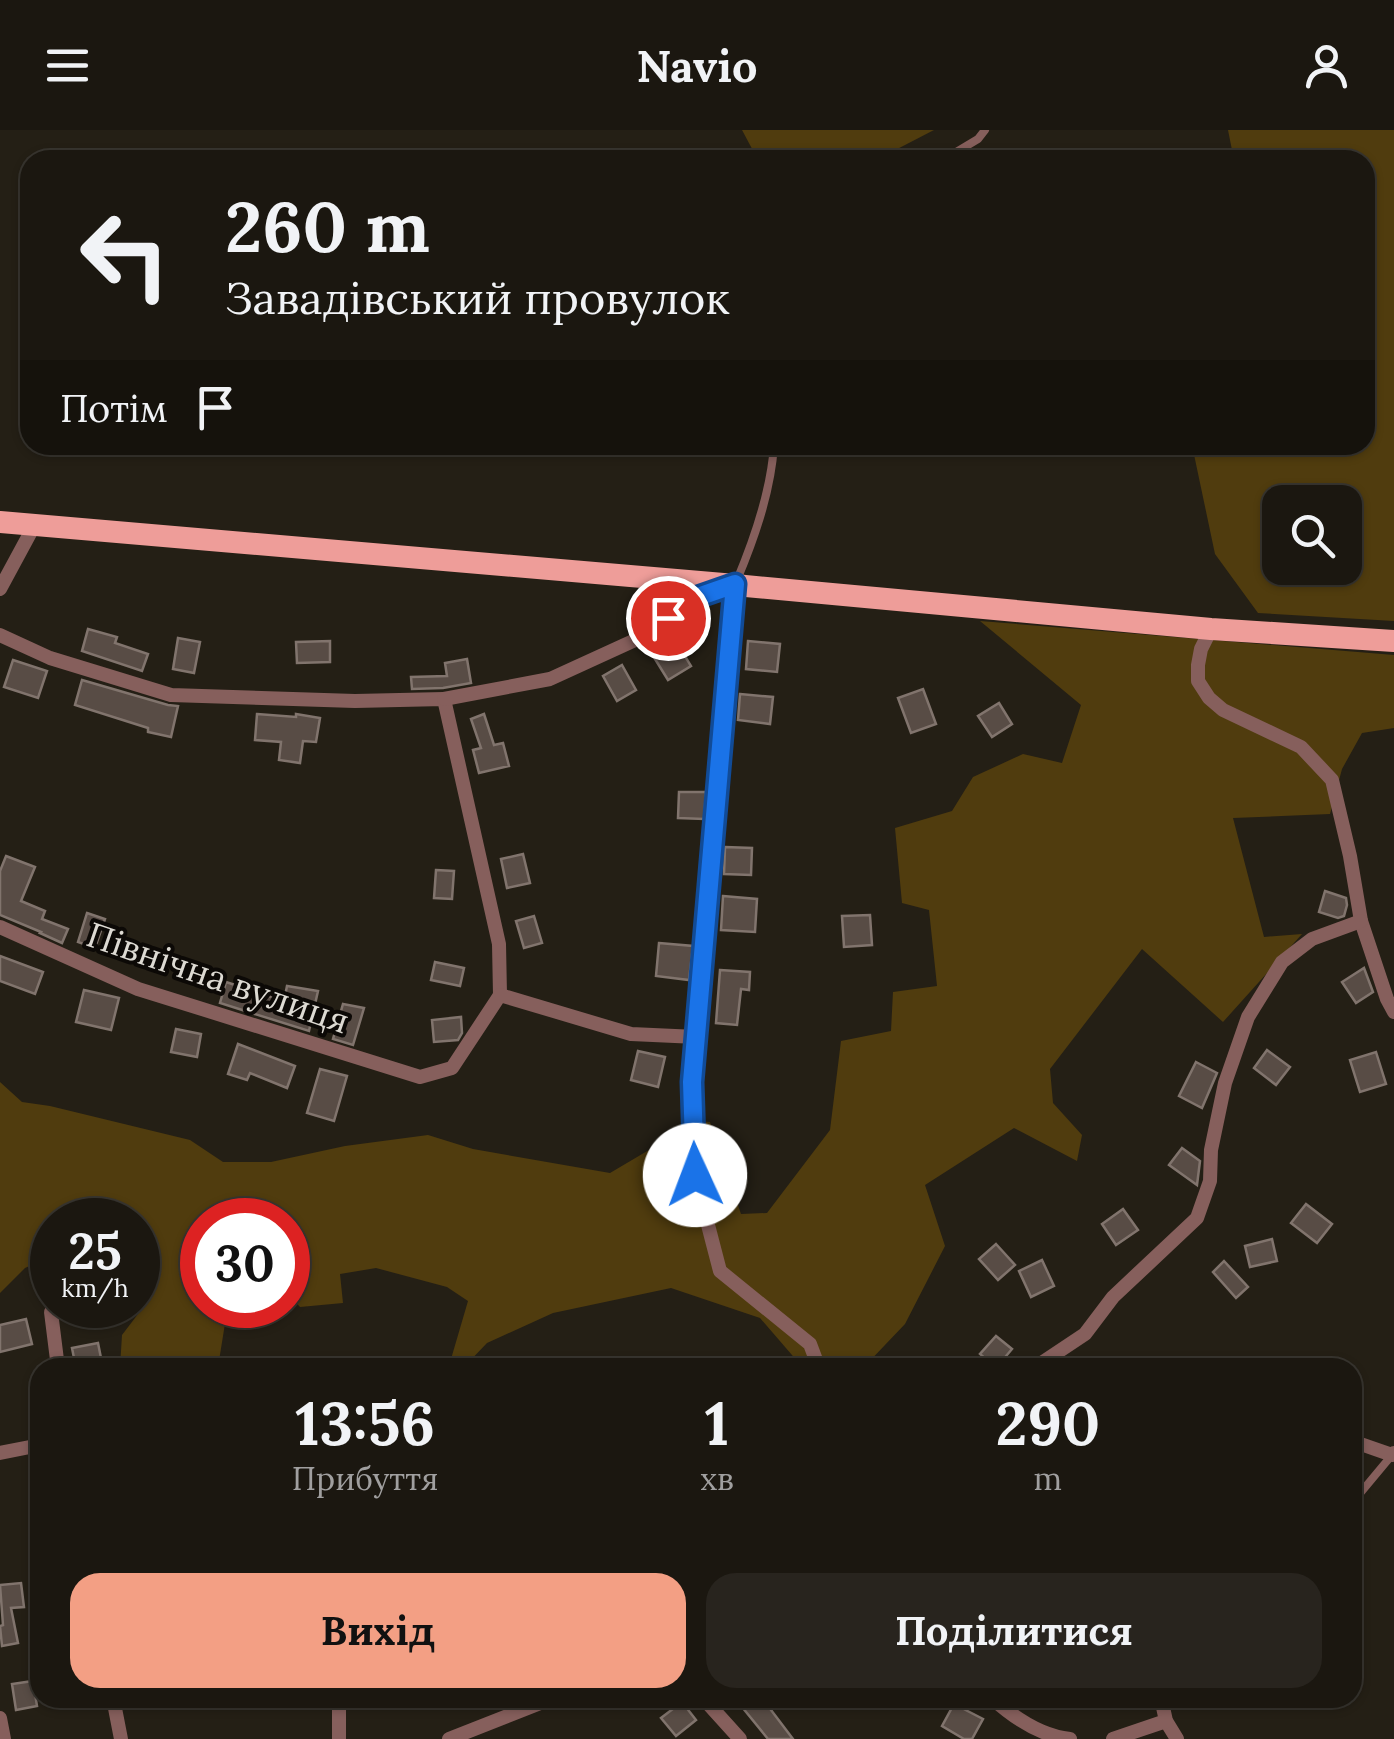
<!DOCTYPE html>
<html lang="uk">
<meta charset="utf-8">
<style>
:root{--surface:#1b1710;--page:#28241e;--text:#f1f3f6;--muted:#a09f9f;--line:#393630;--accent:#f39f84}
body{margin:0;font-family:Lora,serif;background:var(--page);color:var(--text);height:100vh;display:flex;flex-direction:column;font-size:38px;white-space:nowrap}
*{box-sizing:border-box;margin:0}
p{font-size:32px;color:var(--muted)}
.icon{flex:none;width:55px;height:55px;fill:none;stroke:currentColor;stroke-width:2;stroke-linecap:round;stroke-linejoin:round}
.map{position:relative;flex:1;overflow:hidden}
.side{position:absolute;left:30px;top:1228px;width:1332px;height:350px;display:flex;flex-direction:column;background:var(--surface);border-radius:30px;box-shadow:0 2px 8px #0004,0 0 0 2px var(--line)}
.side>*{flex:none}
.guide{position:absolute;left:20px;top:20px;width:1355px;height:305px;border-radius:30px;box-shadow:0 2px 8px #0004,0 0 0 2px var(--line);background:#1b1710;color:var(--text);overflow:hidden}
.tools{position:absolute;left:1262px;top:355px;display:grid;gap:20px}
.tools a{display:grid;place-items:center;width:100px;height:100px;border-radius:20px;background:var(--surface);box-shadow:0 2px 8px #0004,0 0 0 2px var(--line);font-size:50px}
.speed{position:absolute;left:30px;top:1068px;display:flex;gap:20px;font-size:50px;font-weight:700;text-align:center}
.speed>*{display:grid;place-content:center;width:130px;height:130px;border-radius:50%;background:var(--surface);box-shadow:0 2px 8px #0004,0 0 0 2px var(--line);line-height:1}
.speed small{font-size:25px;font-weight:400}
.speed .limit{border:15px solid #d22;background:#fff;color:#111}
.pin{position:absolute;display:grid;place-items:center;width:85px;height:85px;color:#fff;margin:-42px;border:5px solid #fff;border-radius:50%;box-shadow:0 2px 10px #0007}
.me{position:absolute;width:110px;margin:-55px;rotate:358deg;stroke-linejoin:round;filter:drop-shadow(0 0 8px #0008)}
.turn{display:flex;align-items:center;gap:35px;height:210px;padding:0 40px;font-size:45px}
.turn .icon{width:130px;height:130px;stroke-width:2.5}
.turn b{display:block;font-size:70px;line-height:85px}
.then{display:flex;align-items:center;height:95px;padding:0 40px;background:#0003;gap:20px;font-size:38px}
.eta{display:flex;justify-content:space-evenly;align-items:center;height:170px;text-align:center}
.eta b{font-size:60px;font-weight:800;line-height:70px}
.button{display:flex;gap:20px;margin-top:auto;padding:20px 40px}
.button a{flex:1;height:115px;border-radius:30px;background:var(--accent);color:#111;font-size:40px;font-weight:800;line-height:115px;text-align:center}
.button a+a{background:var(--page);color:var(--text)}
header{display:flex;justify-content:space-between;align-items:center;height:130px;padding:0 40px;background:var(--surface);font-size:45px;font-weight:800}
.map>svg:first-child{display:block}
.green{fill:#503c0e;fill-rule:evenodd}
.building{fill:#584c45;stroke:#81746d;stroke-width:2.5}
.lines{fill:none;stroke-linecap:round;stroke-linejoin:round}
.service{stroke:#865f5c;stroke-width:8}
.minor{stroke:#865f5c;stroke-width:14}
.primary{stroke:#ee9d99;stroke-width:22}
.route-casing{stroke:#114b97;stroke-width:25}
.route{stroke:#1a73e8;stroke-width:18}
.labels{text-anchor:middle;stroke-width:8;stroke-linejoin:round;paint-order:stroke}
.street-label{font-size:35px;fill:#dddad3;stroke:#0c0906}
</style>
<header><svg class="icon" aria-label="menu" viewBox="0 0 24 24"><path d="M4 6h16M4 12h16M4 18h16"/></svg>Navio<svg class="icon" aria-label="person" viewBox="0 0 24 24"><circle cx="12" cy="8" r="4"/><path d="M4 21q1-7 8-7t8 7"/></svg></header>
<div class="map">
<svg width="1394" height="1609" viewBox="0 0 1394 1609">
<rect width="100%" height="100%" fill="#241f15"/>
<g class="green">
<path d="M 742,0 L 934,0 L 876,30 L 758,30 Z"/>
<path d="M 1228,0 L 1394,0 L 1394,491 L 1258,483 L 1215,424 L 1192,315 L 1365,315 L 1365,30 L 1234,30 ZM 1280,372 L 1345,372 L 1345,438 L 1280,438 Z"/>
<path d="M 980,491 L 1394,525 L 1394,598 L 1362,603 L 1342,639 L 1330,684 L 1233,688 L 1264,807 L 1302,804 L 1223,892 L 1142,819 L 1050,939 L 1053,973 L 1082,1005 L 1077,1031 L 1014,998 L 925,1055 L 945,1116 L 905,1194 L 864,1237 L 800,1237 L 798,1232 L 760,1188 L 671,1158 L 553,1183 L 487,1213 L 464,1237 L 456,1237 L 451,1229 L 468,1171 L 447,1157 L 376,1138 L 340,1144 L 343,1173 L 300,1177 L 288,1164 L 288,1090 L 202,1090 L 202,1175 L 228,1175 L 218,1237 L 120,1237 L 122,1205 L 154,1163 L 138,1149 L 138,1090 L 104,1090 L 85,1081 L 81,1090 L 52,1090 L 52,1126 L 25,1138 L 0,1163 L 0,952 L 22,972 L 50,976 L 190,1010 L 223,1032 L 271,1032 L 345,1016 L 428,1005 L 473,1019 L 610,1043 L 698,991 L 710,992 L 741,1084 L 767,1083 L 830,1000 L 841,911 L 891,901 L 893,862 L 937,856 L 929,780 L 902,773 L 895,698 L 952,681 L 973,647 L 1023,624 L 1062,633 L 1081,575 Z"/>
</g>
<g class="building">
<path d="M 88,499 L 117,507 L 115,513 L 148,524 L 142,541 L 82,521 Z"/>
<path d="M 669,500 L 691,536 L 668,550 L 647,516 Z"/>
<path d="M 178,508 L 200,512 L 194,543 L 173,539 Z"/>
<path d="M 330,511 L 330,532 L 297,533 L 296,512 Z"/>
<path d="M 748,511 L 780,514 L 777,542 L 746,539 Z"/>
<path d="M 467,529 L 471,553 L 443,558 L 412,559 L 411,547 L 447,546 L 445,533 Z"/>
<path d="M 13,530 L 47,541 L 38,568 L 4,557 Z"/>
<path d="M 622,535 L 636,560 L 617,571 L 603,546 Z"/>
<path d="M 82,550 L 168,575 L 178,576 L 171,607 L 148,602 L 148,598 L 75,575 Z"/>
<path d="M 923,559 L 936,594 L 911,603 L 898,568 Z"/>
<path d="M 740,564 L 773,567 L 770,594 L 738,590 Z"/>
<path d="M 999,573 L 1012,594 L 992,607 L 978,586 Z"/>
<path d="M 257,584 L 296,587 L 296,584 L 320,588 L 316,612 L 303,611 L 300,633 L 279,630 L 281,612 L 255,610 Z"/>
<path d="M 484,584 L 494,615 L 503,613 L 509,636 L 479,643 L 473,620 L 481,618 L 471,589 Z"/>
<path d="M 679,662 L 706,662 L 704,689 L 678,688 Z"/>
<path d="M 725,717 L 752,718 L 751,745 L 724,744 Z"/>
<path d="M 523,724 L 530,753 L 507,758 L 501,729 Z"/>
<path d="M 6,726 L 35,737 L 21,771 L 45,781 L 42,789 L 68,799 L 62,813 L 40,803 L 41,802 L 0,785 L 0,741 Z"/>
<path d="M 436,740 L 454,741 L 452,769 L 434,768 Z"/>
<path d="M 1325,761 L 1346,768 L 1347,775 L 1344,786 L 1338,788 L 1319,782 Z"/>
<path d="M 723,766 L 757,769 L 755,802 L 721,800 Z"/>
<path d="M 87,783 L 105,789 L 95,818 L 78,812 Z"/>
<path d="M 870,785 L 872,815 L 844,817 L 842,786 Z"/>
<path d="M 534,786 L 542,813 L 524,818 L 516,791 Z"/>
<path d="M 659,813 L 693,816 L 689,850 L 656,846 Z"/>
<path d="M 0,826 L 43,842 L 35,864 L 0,851 Z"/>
<path d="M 435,832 L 464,838 L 460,856 L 431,850 Z"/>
<path d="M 1364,838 L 1373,862 L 1356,873 L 1342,852 Z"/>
<path d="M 720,840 L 750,842 L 749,860 L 741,859 L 737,895 L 716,893 Z"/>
<path d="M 226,852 L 284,871 L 287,856 L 318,861 L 309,901 L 220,873 Z"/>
<path d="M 84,860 L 119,868 L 111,900 L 76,892 Z"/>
<path d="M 343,874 L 364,878 L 353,915 L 333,909 Z"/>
<path d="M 461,887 L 462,903 L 458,910 L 434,912 L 432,890 Z"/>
<path d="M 176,899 L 201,904 L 197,927 L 171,922 Z"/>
<path d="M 238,914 L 295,936 L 287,958 L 250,943 L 247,950 L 228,944 Z"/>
<path d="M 1267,920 L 1290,937 L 1276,955 L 1254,938 Z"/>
<path d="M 638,921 L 665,927 L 658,957 L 631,950 Z"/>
<path d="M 1376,922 L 1386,954 L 1360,962 L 1350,930 Z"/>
<path d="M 1196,932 L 1217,943 L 1202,978 L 1179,966 Z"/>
<path d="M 320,939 L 347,946 L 334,991 L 307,983 Z"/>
<path d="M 1182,1018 L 1200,1031 L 1197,1055 L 1169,1035 Z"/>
<path d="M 1306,1074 L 1332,1094 L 1317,1113 L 1291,1093 Z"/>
<path d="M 1123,1079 L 1138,1100 L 1116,1115 L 1102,1094 Z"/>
<path d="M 1272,1109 L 1277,1131 L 1250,1137 L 1245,1116 Z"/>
<path d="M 996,1114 L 1015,1135 L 998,1150 L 979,1129 Z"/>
<path d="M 1042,1130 L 1054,1156 L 1031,1167 L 1019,1141 Z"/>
<path d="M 1224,1131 L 1248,1157 L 1236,1168 L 1213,1142 Z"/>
<path d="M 26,1189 L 32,1214 L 0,1222 L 0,1195 Z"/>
<path d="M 996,1206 L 1012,1219 L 996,1238 L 980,1224 Z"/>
<path d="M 98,1213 L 103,1238 L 76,1238 L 72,1218 Z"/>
<path d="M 21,1453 L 24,1477 L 11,1478 L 18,1513 L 2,1516 L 0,1496 L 3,1495 L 0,1455 Z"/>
<path d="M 33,1551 L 37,1576 L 16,1580 L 12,1554 Z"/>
<path d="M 754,1568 L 769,1568 L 776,1576 L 771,1580 L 793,1609 L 768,1609 L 742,1577 Z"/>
<path d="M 682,1572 L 696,1590 L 676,1606 L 661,1588 Z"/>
<path d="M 954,1574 L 983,1589 L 972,1609 L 964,1609 L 942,1596 Z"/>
</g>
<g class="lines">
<g class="service">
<path d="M 943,30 L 978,9 L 985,0"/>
<path d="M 737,450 C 755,407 771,361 774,315"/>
<path d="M 1352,1373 L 1392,1325"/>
</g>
<g class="minor">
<path d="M 0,459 L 34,396"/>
<path d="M 1211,499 L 1201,519 L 1198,535 L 1198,551 L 1209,568 L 1223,580 L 1301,617 L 1332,650 L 1350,726 L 1361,791 L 1387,869 L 1394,882"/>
<path d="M 0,505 L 50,528 L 171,565 L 355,571 L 444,569 L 499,814 L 500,865"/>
<path d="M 444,569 L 550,549 L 644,506 L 692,469 L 735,455 L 692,952 L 695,1045 L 720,1141 L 810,1214 L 819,1238"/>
<path d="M 0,797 L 138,859 L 420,947 L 452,938 L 500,865 L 631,904 L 697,907"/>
<path d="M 51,1182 L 58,1238"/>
<path d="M 1034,1238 L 1085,1204 L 1113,1167 L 1197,1088 L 1210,1051 L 1211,1020 L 1225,953 L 1248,887 L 1282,832 L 1312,809 L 1361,791"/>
<path d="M 1352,1311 L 1392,1325 L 1394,1323"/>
<path d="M 0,1323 L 40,1315"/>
<path d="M 113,1568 L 121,1609"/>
<path d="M 703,1568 L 740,1609"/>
<path d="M 992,1568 C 1013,1587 1041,1606 1070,1609"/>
<path d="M 1161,1568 L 1166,1591 L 1177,1609"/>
<path d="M 0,1588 L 4,1609"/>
<path d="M 339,1609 L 339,1568"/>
<path d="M 449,1609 L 553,1568"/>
<path d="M 1113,1609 L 1166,1591"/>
</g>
<path class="primary" d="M 0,392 L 735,455 L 1211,499 L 1394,511"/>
</g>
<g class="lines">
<g class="route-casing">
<path id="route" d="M 668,488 L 692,469 L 735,454 L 692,952 L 695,1045"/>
</g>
<use href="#route" class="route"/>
</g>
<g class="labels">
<g class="street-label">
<text transform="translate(218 848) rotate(19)" y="12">Північна вулиця</text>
</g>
</g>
</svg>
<div class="tools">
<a><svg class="icon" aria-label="search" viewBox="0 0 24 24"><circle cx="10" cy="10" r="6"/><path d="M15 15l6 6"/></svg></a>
</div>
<div class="speed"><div>25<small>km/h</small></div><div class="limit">30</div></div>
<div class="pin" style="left:668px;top:488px;background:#d93025"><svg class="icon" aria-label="arrive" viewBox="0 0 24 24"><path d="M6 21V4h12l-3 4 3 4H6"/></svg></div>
<svg class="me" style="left:695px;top:1045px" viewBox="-20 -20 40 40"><circle r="19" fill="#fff"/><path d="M0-13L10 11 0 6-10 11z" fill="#1a73e8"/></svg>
<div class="guide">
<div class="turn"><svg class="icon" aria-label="left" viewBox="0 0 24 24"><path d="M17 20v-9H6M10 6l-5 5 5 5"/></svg><div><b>260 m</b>Завадівський провулок</div></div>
<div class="then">Потім<svg class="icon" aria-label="arrive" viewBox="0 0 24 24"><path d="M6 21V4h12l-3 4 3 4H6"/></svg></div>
</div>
<section class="side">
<div class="eta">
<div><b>13:56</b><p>Прибуття</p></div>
<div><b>1</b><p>хв</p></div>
<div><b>290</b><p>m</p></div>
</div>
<div class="button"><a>Вихід</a><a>Поділитися</a></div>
</section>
</div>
